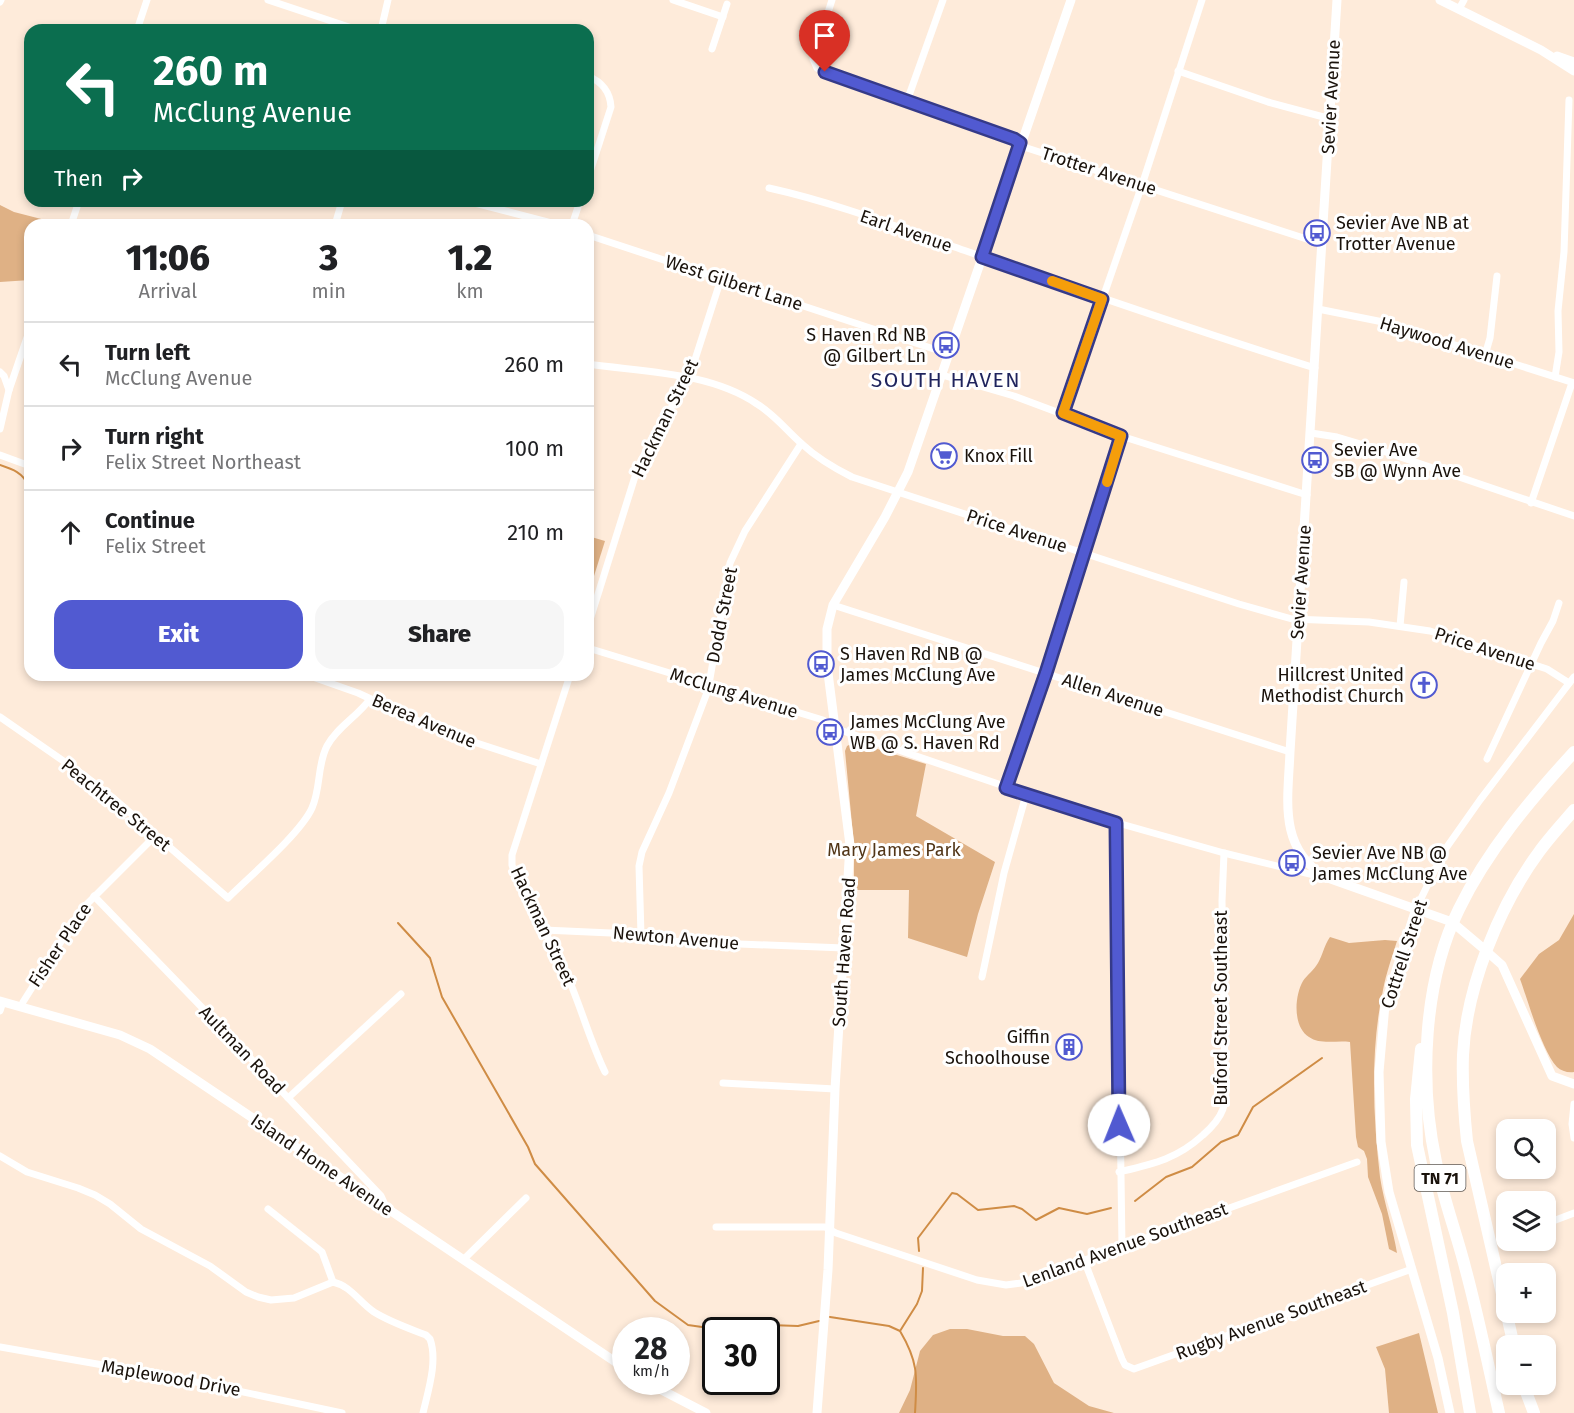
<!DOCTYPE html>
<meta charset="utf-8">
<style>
:root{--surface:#fff;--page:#f6f6f6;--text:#202124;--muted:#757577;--line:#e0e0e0;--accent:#515ad1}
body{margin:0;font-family:"Fira Sans",sans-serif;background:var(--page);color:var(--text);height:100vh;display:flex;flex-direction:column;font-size:22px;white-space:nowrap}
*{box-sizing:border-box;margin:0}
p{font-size:20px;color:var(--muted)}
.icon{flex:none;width:33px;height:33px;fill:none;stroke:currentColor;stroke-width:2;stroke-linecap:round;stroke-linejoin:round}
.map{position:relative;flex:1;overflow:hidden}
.drawer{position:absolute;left:24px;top:219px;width:570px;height:462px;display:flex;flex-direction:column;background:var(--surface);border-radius:18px;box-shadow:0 3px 9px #0003}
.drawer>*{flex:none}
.top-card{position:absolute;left:24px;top:24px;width:570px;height:183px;border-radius:18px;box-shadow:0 3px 9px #0003;background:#0b6e4f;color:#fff;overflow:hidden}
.fabs{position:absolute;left:1496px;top:1119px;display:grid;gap:12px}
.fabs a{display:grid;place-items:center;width:60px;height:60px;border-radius:12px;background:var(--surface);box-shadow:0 3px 9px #0003;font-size:30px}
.speed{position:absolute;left:612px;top:1317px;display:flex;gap:12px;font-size:30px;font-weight:700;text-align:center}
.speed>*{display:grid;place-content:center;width:78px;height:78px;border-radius:50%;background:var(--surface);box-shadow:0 3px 9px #0003;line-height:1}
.speed small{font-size:15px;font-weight:400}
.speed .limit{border:3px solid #111;border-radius:9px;background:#fff;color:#111}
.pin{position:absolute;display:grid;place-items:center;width:51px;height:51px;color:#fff;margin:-62px -26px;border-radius:50% 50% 50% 0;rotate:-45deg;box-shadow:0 0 6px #0007}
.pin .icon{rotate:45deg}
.me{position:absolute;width:66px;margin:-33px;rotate:359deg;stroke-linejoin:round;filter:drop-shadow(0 0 4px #0008)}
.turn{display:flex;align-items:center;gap:21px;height:126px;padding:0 30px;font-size:27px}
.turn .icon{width:78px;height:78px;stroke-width:2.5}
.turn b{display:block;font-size:42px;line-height:51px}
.then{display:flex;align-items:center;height:57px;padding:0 30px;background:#0003;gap:12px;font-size:22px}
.eta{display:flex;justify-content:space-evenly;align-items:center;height:102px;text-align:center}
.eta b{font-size:36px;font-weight:800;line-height:42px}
.action{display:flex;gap:12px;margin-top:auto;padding:12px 30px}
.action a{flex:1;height:69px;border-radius:18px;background:var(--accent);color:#fff;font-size:24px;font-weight:800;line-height:69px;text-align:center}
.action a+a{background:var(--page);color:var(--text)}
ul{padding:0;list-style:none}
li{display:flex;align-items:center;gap:18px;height:84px;padding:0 30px;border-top:2px solid var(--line)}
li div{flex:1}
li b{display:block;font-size:22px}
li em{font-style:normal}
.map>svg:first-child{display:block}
.green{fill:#dfb185}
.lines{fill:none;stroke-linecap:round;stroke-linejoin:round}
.stream{stroke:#cf8c45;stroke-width:2}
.street{stroke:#fff;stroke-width:7}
.secondary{stroke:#fff;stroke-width:9}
.highway{stroke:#fff;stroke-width:12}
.route-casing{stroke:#353a88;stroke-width:15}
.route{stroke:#515ad1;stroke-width:10}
.slow{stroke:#f59e0b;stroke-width:10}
.labels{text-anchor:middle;stroke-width:6;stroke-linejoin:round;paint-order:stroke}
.shield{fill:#fff;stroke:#5f5954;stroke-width:1.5}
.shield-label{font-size:16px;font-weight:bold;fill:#1a120b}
.street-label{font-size:18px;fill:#1a120b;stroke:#fff}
.poi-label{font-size:18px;fill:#1a120b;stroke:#fff;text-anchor:start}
.park-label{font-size:18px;fill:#523618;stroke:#fff}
.quarter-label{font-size:21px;letter-spacing:1.5px;fill:#1f245d;stroke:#fff}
</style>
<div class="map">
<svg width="1574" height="1413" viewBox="0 0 1574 1413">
<rect width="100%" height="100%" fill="#feebda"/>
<g class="green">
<path d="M 0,205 L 14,212 L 49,221 L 51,225 L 30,225 L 30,280 L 0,282 Z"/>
<path d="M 588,536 L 605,541 L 588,595 Z"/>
<path d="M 855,742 L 926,764 L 916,816 L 995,862 L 978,914 L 967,957 L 908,938 L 909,890 L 854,890 L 854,845 L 845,751 L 847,746 Z"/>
<path d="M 1574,914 L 1574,1072 C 1568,1073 1561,1071 1557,1067 C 1542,1051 1528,1001 1520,979 L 1539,954 L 1559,940 Z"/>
<path d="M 1330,937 L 1349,943 L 1385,940 L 1397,941 C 1392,957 1386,974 1383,990 C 1370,1051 1373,1116 1380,1177 C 1384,1203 1393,1228 1397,1253 L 1389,1249 L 1382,1214 L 1368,1177 L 1367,1159 L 1364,1151 L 1358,1147 L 1356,1137 L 1350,1042 C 1337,1040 1320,1045 1309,1037 C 1293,1027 1294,997 1303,981 C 1307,975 1314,970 1318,963 C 1323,954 1324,946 1330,937 Z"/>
<path d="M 950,1329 L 967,1329 L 1003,1336 L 1025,1336 L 1034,1344 L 1054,1383 L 1089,1406 L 1114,1413 L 899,1413 L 910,1390 L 920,1351 L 933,1335 Z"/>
<path d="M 1419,1333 L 1438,1413 L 1389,1413 L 1385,1369 L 1376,1347 Z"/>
</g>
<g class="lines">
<g class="stream">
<path d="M 0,465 C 12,469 24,473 28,486 C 30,491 28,497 30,502"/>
<path d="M 398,923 L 430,958 L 442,997 L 528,1147 L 535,1164 L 655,1301 L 688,1325 L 709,1328 L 769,1325 L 798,1326 L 819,1321"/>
<path d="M 1135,1201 L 1166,1177 L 1192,1167 L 1221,1142 L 1238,1135 L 1253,1107 L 1322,1058"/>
<path d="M 919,1251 L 918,1238 L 952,1193 L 957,1194 L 978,1210 L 1014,1206 L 1022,1209 L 1036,1220 L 1059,1208 L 1087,1214 L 1111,1208"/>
<path d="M 830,1317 L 889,1326 L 900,1331"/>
<path d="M 915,1413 C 917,1377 919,1363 900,1331 L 917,1304 L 922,1291 L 923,1268"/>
</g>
<g class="street">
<path d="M 268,0 L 358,30"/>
<path d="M 673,0 L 723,17"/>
<path d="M 832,0 L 813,59 L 817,68 L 825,72 L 1014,139 L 1027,148 L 1322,244"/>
<path d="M 0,2 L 1,0"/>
<path d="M 1459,9 L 1464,0"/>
<path d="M 137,30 L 147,0"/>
<path d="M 381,30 L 388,0"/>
<path d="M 712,49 L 727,4"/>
<path d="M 1178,71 L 1268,102 L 1331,119"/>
<path d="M 588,76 C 602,82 610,91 611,107 L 588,178"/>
<path d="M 907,101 L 943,0"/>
<path d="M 769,188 C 837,203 903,229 969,252 C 1084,292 1199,332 1315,368"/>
<path d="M 467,201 L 559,225"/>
<path d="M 71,225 L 79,201"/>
<path d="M 335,225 L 342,201"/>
<path d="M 572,225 L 580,201"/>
<path d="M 588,235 L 949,354"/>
<path d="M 1318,309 L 1383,322 L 1574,383"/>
<path d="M 1485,355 L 1490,338 L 1497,276"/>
<path d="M 588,364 C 643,372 710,372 757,404 C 775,415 787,431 802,444 C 817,458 834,468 852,477 L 1239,604 L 1292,619 L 1369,622 L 1430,631 L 1547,669 L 1569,683"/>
<path d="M 0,372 L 4,376 L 9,390"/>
<path d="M 942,375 L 1014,396 L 1121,436 L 1307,495"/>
<path d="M 1555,377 L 1559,352 L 1558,311 L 1564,252 L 1569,100"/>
<path d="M 1063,413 L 1142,185 L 1202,0"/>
<path d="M 0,429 L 9,390 L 30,329"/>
<path d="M 1311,433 L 1337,437 L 1374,448 L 1574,516"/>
<path d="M 0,455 L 30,466"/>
<path d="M 1531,503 L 1572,383"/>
<path d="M 833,605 L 1290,752"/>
<path d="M 588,626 L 638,467 L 651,441 L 689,378 L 721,279"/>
<path d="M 1400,626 L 1404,582"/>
<path d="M 588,648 L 823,720 L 843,731 L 1086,814 L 1224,853 L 1322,877"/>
<path d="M 307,675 L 358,693 L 440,731 L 541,764"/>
<path d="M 570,675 L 512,855 L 512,865 C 522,901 547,931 562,964 C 579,999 588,1037 605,1072"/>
<path d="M 0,717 L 85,776 L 112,797 L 228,898 C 250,876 300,834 312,808 C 321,788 317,765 327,746 C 337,727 358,716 370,699"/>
<path d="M 1487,759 L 1541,643 L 1553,621 L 1559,603"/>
<path d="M 1006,788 L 1046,673 L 1121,436"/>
<path d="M 1116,823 L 1122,1246"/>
<path d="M 94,896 L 217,1023 L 381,1196 L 386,1207"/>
<path d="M 1416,909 L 1444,851 L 1480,800 L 1574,677"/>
<path d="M 544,930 L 633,934 L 664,941 L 844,948"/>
<path d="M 641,935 L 639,866 L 642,852 L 669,793 L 708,690 L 730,563 L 745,531 L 801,444"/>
<path d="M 982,977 L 1004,873 L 1026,795"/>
<path d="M 21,1007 L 23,1002 L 81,910 L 155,836"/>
<path d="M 0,1011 L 3,1002"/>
<path d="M 723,1083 L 835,1089"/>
<path d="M 288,1098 L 401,994"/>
<path d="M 1574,1104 L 1572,1124 L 1574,1138"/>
<path d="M 0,1156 L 27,1172 L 78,1188 L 95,1195 L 110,1204 L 141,1229 L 210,1266 L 246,1292 L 258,1297 L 271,1300 L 294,1298 L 333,1282 C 351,1286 359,1302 374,1312 C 390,1322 408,1328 426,1335 L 430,1339 C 438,1361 428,1391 423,1413"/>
<path d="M 1119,1172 C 1153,1164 1177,1159 1203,1135 C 1211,1128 1219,1120 1223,1109 C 1226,1099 1224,1087 1225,1077 L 1222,901 L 1224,853"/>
<path d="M 268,1209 L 322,1252 L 333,1282"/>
<path d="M 1545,1224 L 1574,1213"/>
<path d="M 716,1227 L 825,1227 L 836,1233 L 977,1280 L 1006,1285 L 1021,1283 L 1357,1162"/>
<path d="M 464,1259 L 526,1198"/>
<path d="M 1084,1260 L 1122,1359 L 1125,1365 L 1134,1369 L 1412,1269"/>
<path d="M 0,1347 L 177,1378 L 342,1413"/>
</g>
<g class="secondary">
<path d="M 1337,0 L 1290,752 C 1288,800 1278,847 1325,877 L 1452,922 L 1484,949 L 1502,965 L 1552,1076 L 1574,1084"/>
<path d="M 1440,0 L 1541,50 L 1574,71"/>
<path d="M 1557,56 L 1574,62"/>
<path d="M 1416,909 L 1385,1005 L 1379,1072 L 1381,1142 L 1389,1192 L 1438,1358 L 1450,1413"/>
<path d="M 0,1001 L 120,1035 L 150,1049 L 626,1369"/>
<path d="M 646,1382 L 706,1413"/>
<path d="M 817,1413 L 828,1270 L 835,1089 L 850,845 L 827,665 L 827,629 L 833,605 L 885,517 L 908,472 L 1071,0"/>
</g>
<g class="highway">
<path d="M 1421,1049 L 1416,1099 L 1417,1145 L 1453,1313 L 1470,1413"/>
<path d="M 1514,1346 L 1467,1141 C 1464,1112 1462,1084 1463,1055 C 1466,988 1499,906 1539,852 C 1549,838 1562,824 1574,810"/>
<path d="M 1523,1384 L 1534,1413"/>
<path d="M 1499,1413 C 1488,1364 1478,1315 1465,1267 C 1456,1232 1443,1198 1436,1162 C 1419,1083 1423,982 1459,909 C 1487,851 1531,799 1574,752"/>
</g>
</g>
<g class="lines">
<g class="route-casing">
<path id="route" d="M 825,72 L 1014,139 L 1020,143 L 982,257 L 1102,299 L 1063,413 L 1121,436 L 1046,673 L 1006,788 L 1116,823 L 1119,1125"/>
</g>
<use href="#route" class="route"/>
<path class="slow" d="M 1052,281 L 1102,299 L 1063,413 L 1121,436 L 1107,482"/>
</g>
<defs>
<g id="bus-ring" transform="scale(1.35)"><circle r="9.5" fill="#fff" stroke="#515ad1" stroke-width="1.5"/><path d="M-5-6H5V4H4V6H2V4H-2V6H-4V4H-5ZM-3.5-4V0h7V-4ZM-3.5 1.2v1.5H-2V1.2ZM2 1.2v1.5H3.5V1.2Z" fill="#515ad1"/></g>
<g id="supermarket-ring" transform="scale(1.35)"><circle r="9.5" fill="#fff" stroke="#515ad1" stroke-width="1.5"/><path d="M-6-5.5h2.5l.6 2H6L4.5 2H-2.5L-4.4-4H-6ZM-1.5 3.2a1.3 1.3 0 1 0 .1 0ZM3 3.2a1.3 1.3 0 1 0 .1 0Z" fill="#515ad1"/></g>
<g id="church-ring" transform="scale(1.35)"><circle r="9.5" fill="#fff" stroke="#515ad1" stroke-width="1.5"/><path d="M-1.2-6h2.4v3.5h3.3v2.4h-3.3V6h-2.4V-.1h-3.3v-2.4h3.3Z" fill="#515ad1"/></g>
<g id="building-ring" transform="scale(1.35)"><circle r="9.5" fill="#fff" stroke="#515ad1" stroke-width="1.5"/><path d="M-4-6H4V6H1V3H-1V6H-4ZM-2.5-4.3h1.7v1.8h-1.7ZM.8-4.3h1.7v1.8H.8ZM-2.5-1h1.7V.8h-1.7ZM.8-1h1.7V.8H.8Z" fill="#515ad1"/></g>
</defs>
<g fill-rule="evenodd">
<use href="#bus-ring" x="1317" y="233"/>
<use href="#bus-ring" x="946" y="345"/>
<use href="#supermarket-ring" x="944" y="456"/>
<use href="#bus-ring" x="1315" y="460"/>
<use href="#bus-ring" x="821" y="664"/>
<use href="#church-ring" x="1424" y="685"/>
<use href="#bus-ring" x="830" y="732"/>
<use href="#bus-ring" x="1292" y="863"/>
<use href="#building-ring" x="1069" y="1047"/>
</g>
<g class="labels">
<rect class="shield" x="1414.5" y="1165" width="51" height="26" rx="4.5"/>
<g class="shield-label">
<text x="1440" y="1184">TN 71</text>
</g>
<g class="street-label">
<text transform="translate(1331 97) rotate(-87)" y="6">Sevier Avenue</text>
<text transform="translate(1099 171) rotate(18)" y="6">Trotter Avenue</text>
<text transform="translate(906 231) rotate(19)" y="6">Earl Avenue</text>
<text transform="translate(734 283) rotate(18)" y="6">West Gilbert Lane</text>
<text transform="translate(1447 343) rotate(17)" y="6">Haywood Avenue</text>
<text transform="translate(665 418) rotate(-64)" y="6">Hackman Street</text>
<text transform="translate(1017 531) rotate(18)" y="6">Price Avenue</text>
<text transform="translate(1301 582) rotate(-86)" y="6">Sevier Avenue</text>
<text transform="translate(722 615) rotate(-79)" y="6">Dodd Street</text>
<text transform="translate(1485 649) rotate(18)" y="6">Price Avenue</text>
<text transform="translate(734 693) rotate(17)" y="6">McClung Avenue</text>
<text transform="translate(1113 695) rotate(18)" y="6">Allen Avenue</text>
<text transform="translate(424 721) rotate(23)" y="6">Berea Avenue</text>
<text transform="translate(116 805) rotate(39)" y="6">Peachtree Street</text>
<text transform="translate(543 926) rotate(65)" y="6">Hackman Street</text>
<text transform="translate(676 938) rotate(5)" y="6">Newton Avenue</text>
<text transform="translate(60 945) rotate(-56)" y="6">Fisher Place</text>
<text transform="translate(844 952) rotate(-86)" y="6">South Haven Road</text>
<text transform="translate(1404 954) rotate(-72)" y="6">Cottrell Street</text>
<text transform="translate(1221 1008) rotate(-90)" y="6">Buford Street Southeast</text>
<text transform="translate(242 1050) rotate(46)" y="6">Aultman Road</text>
<text transform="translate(322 1165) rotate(34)" y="6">Island Home Avenue</text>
<text transform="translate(1125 1245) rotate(-20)" y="6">Lenland Avenue Southeast</text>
<text transform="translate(1271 1320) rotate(-20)" y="6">Rugby Avenue Southeast</text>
<text transform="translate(171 1378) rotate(10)" y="6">Maplewood Drive</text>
</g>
<g class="poi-label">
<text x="1336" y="229">Sevier Ave NB at<tspan x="1336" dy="21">Trotter Avenue</tspan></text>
<text x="926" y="341" text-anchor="end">S Haven Rd NB<tspan x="926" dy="21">@ Gilbert Ln</tspan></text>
<text x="1334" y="456">Sevier Ave<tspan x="1334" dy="21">SB @ Wynn Ave</tspan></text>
<text x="964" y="462">Knox Fill</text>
<text x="840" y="660">S Haven Rd NB @<tspan x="840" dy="21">James McClung Ave</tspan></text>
<text x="1404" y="681" text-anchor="end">Hillcrest United<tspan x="1404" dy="21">Methodist Church</tspan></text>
<text x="850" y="728">James McClung Ave<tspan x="850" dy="21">WB @ S. Haven Rd</tspan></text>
<text x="1312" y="859">Sevier Ave NB @<tspan x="1312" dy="21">James McClung Ave</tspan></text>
<text x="1050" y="1043" text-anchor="end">Giffin<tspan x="1050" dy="21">Schoolhouse</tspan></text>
</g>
<g class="park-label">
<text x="894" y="856">Mary James Park</text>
</g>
<g class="quarter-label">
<text x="946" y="387">SOUTH HAVEN</text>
</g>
</g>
</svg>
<div class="fabs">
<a><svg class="icon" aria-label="search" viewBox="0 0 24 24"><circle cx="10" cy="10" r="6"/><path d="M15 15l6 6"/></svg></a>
<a><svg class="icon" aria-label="layers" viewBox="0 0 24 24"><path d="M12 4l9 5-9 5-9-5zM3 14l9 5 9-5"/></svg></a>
<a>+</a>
<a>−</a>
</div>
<div class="speed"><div>28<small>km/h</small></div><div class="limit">30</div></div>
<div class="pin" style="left:825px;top:72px;background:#d93025"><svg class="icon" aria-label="arrive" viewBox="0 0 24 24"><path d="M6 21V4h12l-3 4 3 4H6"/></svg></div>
<svg class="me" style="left:1119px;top:1125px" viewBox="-20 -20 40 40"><circle r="19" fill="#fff"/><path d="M0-13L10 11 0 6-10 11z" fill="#515ad1"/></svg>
<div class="top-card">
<div class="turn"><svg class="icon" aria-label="left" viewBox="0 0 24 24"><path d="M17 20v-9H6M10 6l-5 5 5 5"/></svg><div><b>260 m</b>McClung Avenue</div></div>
<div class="then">Then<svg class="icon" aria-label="right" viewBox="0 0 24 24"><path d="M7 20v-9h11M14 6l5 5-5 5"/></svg></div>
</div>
<section class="drawer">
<div class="eta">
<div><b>11:06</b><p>Arrival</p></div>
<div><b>3</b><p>min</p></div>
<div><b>1.2</b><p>km</p></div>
</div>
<ul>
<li><svg class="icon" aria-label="left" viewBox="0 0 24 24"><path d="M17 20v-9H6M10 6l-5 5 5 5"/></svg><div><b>Turn left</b><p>McClung Avenue</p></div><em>260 m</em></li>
<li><svg class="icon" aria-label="right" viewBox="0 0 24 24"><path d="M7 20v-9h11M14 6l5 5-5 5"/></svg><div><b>Turn right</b><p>Felix Street Northeast</p></div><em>100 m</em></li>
<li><svg class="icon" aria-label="ahead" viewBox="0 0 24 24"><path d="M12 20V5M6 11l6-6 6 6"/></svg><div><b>Continue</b><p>Felix Street</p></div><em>210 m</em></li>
</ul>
<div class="action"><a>Exit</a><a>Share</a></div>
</section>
</div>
